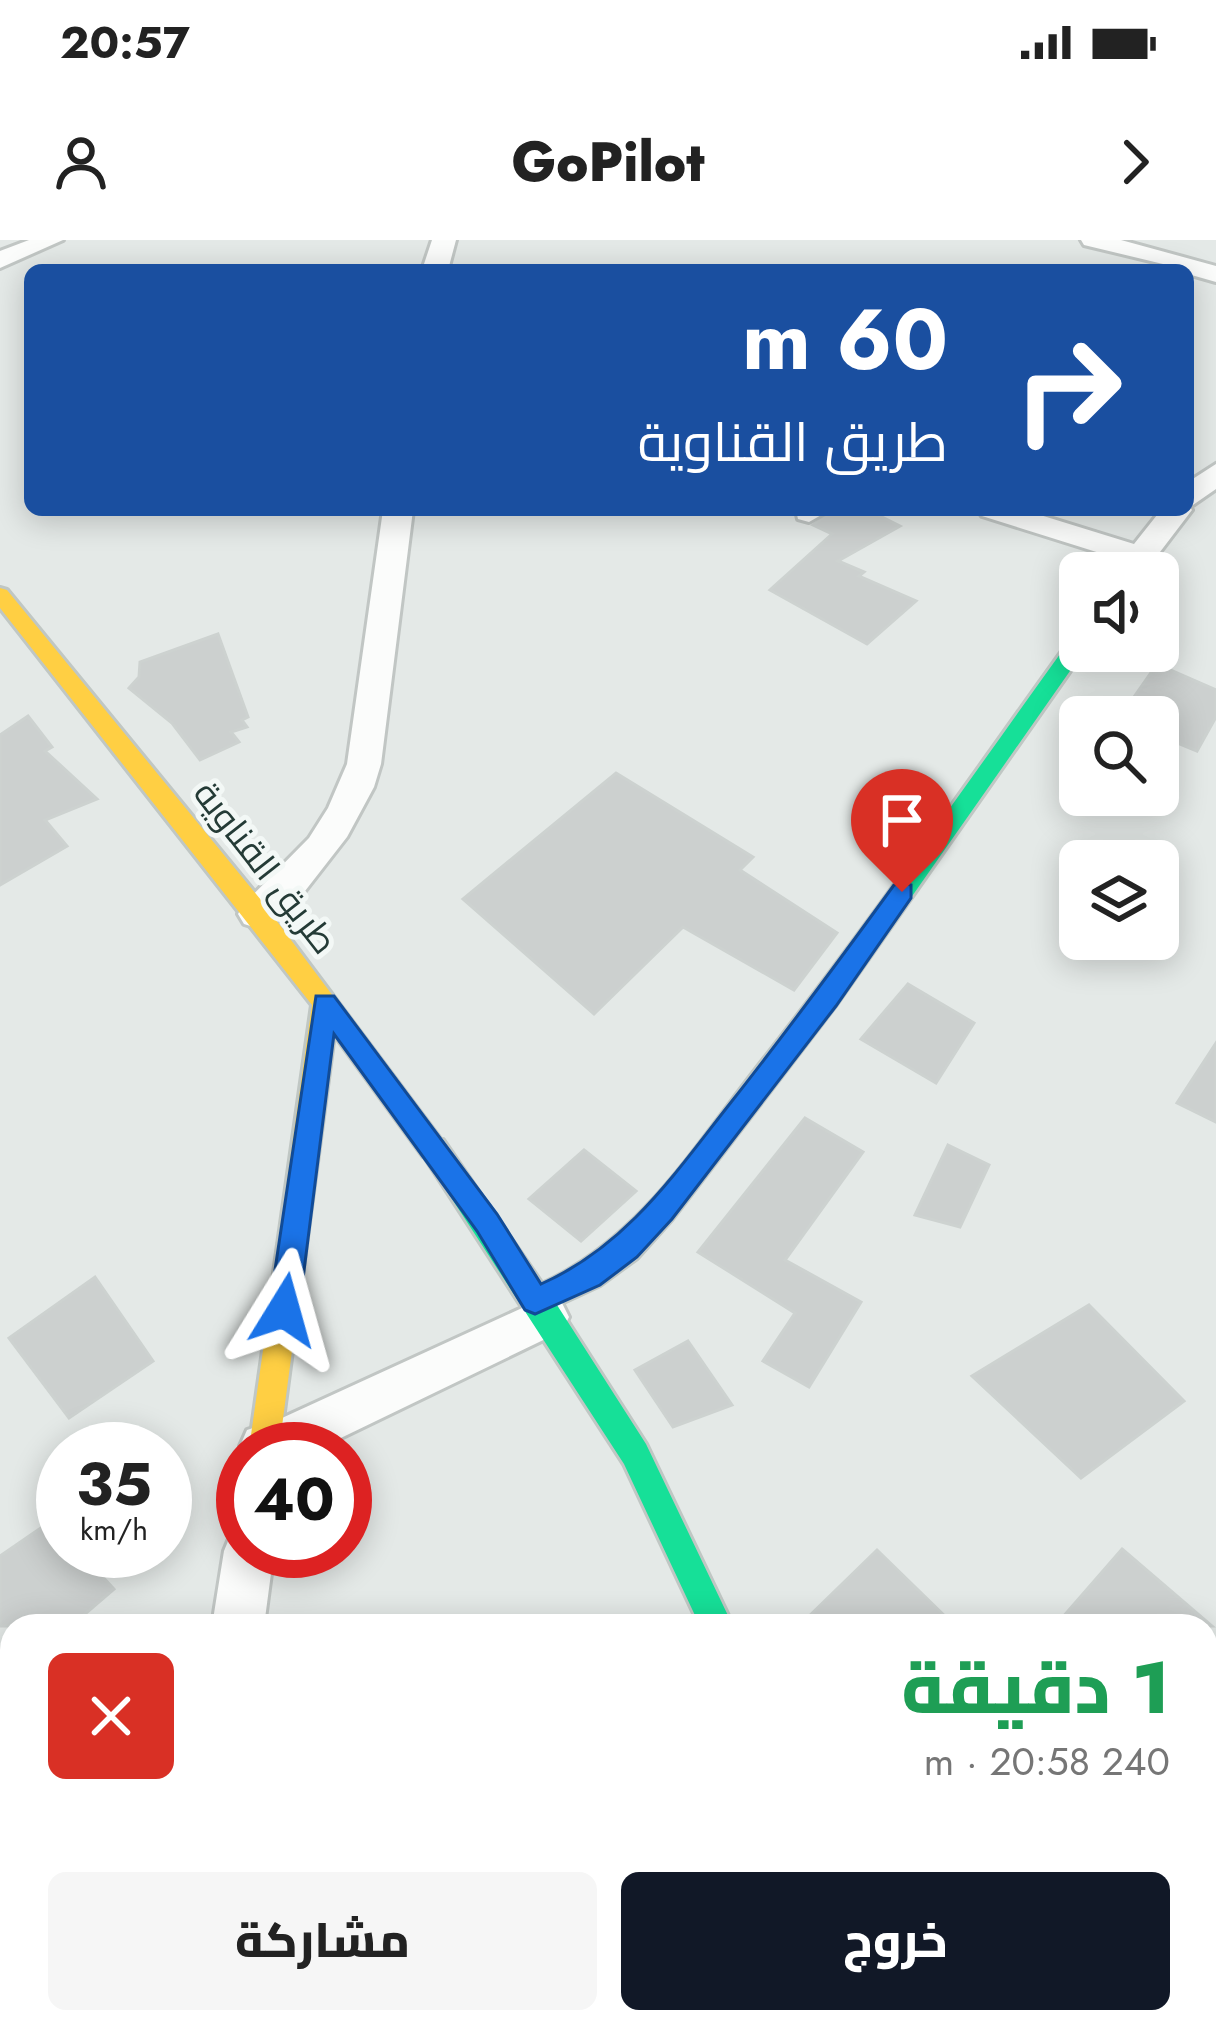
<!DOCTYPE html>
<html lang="ar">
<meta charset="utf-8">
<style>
:root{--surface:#fff;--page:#f6f6f6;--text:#222;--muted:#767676;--accent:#111827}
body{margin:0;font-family:Jost,Cairo,sans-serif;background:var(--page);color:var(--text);direction:rtl;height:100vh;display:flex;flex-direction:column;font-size:45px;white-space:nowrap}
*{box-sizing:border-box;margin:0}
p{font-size:39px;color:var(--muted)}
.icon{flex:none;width:66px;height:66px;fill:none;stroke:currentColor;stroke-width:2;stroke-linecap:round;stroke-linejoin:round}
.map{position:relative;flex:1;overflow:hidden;direction:ltr}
.side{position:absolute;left:0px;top:1374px;width:1218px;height:420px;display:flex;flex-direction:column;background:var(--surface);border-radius:36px 36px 0 0;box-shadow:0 6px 30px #0003;direction:rtl}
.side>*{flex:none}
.guide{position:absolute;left:24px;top:24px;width:1170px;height:252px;border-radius:18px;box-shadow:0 6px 30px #0003;direction:rtl;background:#1a4fa0;color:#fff;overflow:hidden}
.tools{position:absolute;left:1059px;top:312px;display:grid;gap:24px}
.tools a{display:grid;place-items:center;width:120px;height:120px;border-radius:18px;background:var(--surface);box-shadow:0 6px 30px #0003;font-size:60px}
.speed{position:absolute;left:36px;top:1182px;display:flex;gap:24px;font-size:60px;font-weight:700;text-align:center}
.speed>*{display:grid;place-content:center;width:156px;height:156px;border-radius:50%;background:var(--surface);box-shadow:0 6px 30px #0003;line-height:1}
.speed small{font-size:30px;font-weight:400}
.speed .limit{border:18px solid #d22;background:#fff;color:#111}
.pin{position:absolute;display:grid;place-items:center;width:102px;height:102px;color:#fff;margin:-123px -51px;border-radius:50% 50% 50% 0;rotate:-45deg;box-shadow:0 0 12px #0007}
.pin .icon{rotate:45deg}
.me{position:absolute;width:132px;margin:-66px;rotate:8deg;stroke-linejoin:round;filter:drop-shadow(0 0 9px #0008)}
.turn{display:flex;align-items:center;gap:42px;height:252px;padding:0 48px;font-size:54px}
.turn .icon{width:156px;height:156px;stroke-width:2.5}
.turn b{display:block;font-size:84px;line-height:102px}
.round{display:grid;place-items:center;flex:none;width:126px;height:126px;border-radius:18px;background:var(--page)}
.headline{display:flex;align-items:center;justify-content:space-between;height:204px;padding:0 48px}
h1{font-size:72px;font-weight:800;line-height:90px;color:#1e9e55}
.primary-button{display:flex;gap:24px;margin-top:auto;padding:24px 48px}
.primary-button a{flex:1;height:138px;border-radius:18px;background:var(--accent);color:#fff;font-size:48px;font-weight:800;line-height:138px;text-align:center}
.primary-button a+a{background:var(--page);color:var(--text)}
.status{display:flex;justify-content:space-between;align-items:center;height:84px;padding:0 60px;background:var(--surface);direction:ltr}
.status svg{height:33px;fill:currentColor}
header{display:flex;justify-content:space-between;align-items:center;height:156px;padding:0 48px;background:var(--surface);font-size:54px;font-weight:800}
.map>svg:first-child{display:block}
.building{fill:#ccd0cf;stroke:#cdd2d0;stroke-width:3}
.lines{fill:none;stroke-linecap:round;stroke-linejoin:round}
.street-casing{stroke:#c1c6c4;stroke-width:6}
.fast-casing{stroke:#c0c7c4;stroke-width:6}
.slow-casing{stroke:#c0c7c4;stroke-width:6}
.jam-casing{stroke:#c0c7c4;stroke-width:6}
.street{fill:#fbfcfb;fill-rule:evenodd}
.fast{fill:#16e098;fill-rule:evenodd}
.slow{fill:#ffcf43;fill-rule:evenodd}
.jam{fill:#f24e42;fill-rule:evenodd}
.route{fill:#1a73e8;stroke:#114b97;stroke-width:3}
.labels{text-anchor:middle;stroke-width:10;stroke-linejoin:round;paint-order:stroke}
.street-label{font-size:36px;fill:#243b36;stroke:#f3f8f6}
</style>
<div class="status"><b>20:57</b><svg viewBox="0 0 49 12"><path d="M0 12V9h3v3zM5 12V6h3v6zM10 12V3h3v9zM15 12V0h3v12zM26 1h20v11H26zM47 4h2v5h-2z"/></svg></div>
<header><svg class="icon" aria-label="forward" viewBox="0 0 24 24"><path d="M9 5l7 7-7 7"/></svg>GoPilot<svg class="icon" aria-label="person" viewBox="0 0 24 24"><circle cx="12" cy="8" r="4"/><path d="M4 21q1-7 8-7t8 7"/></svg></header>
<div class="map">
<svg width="1216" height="1794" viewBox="0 0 1216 1794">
<rect width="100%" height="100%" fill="#e4e9e7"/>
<g class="building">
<path d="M 834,270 L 868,270 L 900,286 L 838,321 L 864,332 L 859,336 L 916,361 L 867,404 L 770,350 L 832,294 L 813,285 Z"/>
<path d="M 218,394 L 248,477 L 242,480 L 247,487 L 231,492 L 239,502 L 200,520 L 172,483 L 129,448 L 139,437 L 140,422 Z"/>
<path d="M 1157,424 L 1216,450 L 1216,477 L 1197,511 L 1158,495 L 1158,477 L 1120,477 Z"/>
<path d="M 28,476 L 52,507 L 45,511 L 97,559 L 45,580 L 67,606 L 0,645 L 0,495 Z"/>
<path d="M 616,533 L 753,617 L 740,630 L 837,693 L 794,750 L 683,687 L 594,774 L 463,659 Z"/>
<path d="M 908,744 L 974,783 L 936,843 L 861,799 Z"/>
<path d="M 1216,803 L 1216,882 L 1177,863 Z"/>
<path d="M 805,878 L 863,912 L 785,1020 L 861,1062 L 809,1147 L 763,1121 L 795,1073 L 698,1012 Z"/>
<path d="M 948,905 L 989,925 L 960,987 L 915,975 Z"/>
<path d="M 584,910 L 636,951 L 581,1001 L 529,959 Z"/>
<path d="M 95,1037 L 153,1121 L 69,1178 L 9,1098 Z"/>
<path d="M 1089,1065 L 1184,1161 L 1081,1238 L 972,1136 Z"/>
<path d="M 688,1101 L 732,1165 L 673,1187 L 635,1130 Z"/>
<path d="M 51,1281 L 63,1294 L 63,1311 L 79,1311 L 114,1349 L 71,1386 L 0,1386 L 0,1316 Z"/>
<path d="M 1122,1309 L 1212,1386 L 1055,1386 Z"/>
<path d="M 877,1310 L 955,1386 L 799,1386 Z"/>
</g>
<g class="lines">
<g class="street-casing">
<g id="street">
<path d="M 29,0 L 63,0 L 0,28 L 0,11 Z"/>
<path d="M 432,0 L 456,0 L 448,30 L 422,30 Z"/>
<path d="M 1081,0 L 1121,0 L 1216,26 L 1216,42 L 1188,34 L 1188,30 L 1084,5 Z"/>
<path d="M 1216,224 L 1216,249 L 1190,267 L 1192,270 L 1144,333 L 1112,333 L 1122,320 L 982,276 L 978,270 L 1024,270 L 1134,304 L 1161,270 L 1188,270 L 1188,242 Z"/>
<path d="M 383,270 L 413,270 L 381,524 L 374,547 L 347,597 L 305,651 L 270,684 L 257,688 L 244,684 L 238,674 L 244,664 L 309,598 L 328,568 L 347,524 Z"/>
<path d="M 796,270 L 830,270 L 809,282 L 798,279 Z"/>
<path d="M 546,1057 L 562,1063 L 569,1077 L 562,1091 L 318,1209 L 243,1209 L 243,1213 L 240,1206 L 247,1190 L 282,1178 Z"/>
<path d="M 243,1289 L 243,1311 L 274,1311 L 264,1386 L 212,1386 L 224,1311 L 231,1294 Z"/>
<path d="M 150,1782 L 208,1782 L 208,1794 L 148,1794 Z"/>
</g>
</g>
<g class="fast-casing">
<path id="fast" d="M 1080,394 L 1080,411 L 1084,411 L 835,766 L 672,979 L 637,1018 L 600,1045 L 557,1065 L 646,1204 L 733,1386 L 700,1386 L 624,1224 L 419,908 L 423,900 L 443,900 L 542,1044 C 637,1001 691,913 753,833 C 865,691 967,543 1073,396 Z"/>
</g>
<g class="slow-casing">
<path id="slow" d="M 0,348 L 7,350 L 261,660 L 447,908 L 443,916 L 423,916 L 334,794 L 279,1209 L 249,1209 L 312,765 L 0,368 Z"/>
</g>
<g class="jam-casing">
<path id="jam" d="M 895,1782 L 934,1782 L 939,1794 L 900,1794 Z"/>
</g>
<use href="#street" class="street"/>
<use href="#fast" class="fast"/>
<use href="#slow" class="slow"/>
<use href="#jam" class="jam"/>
</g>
<path class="route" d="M 902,643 L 911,645 L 911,658 L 836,766 L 672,979 L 637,1017 L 600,1045 L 535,1074 L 525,1070 L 477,991 L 334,794 L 299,1070 L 294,1079 L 284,1083 L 273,1079 L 269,1070 L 316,756 L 334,756 L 497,974 L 541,1044 C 627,1006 675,933 732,861 C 788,790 841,718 894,645 Z"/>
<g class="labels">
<g class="street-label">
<text transform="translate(266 627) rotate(52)" y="13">طريق القناوية</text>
</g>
</g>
</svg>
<div class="tools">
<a><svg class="icon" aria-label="sound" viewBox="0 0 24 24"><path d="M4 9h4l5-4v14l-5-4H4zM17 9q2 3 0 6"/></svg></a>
<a><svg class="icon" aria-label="search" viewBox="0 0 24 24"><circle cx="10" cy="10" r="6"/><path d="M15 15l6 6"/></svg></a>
<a><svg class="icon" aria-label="layers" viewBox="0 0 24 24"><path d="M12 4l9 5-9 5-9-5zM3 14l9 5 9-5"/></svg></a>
</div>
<div class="speed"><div>35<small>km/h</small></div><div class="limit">40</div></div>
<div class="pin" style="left:902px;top:652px;background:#d93025"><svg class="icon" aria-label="arrive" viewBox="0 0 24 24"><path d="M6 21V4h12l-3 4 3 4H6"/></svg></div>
<svg class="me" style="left:284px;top:1070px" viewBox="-20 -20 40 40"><path d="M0-17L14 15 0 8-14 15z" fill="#1a73e8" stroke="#fff" stroke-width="4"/></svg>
<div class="guide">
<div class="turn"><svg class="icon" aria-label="right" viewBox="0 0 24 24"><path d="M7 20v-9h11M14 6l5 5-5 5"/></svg><div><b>60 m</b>طريق القناوية</div></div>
</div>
<section class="side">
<div class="headline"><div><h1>1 دقيقة</h1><p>240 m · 20:58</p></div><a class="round" style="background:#d93025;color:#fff"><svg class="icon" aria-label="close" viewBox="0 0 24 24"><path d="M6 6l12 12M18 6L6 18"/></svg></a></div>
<div class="primary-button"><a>خروج</a><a>مشاركة</a></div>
</section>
</div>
